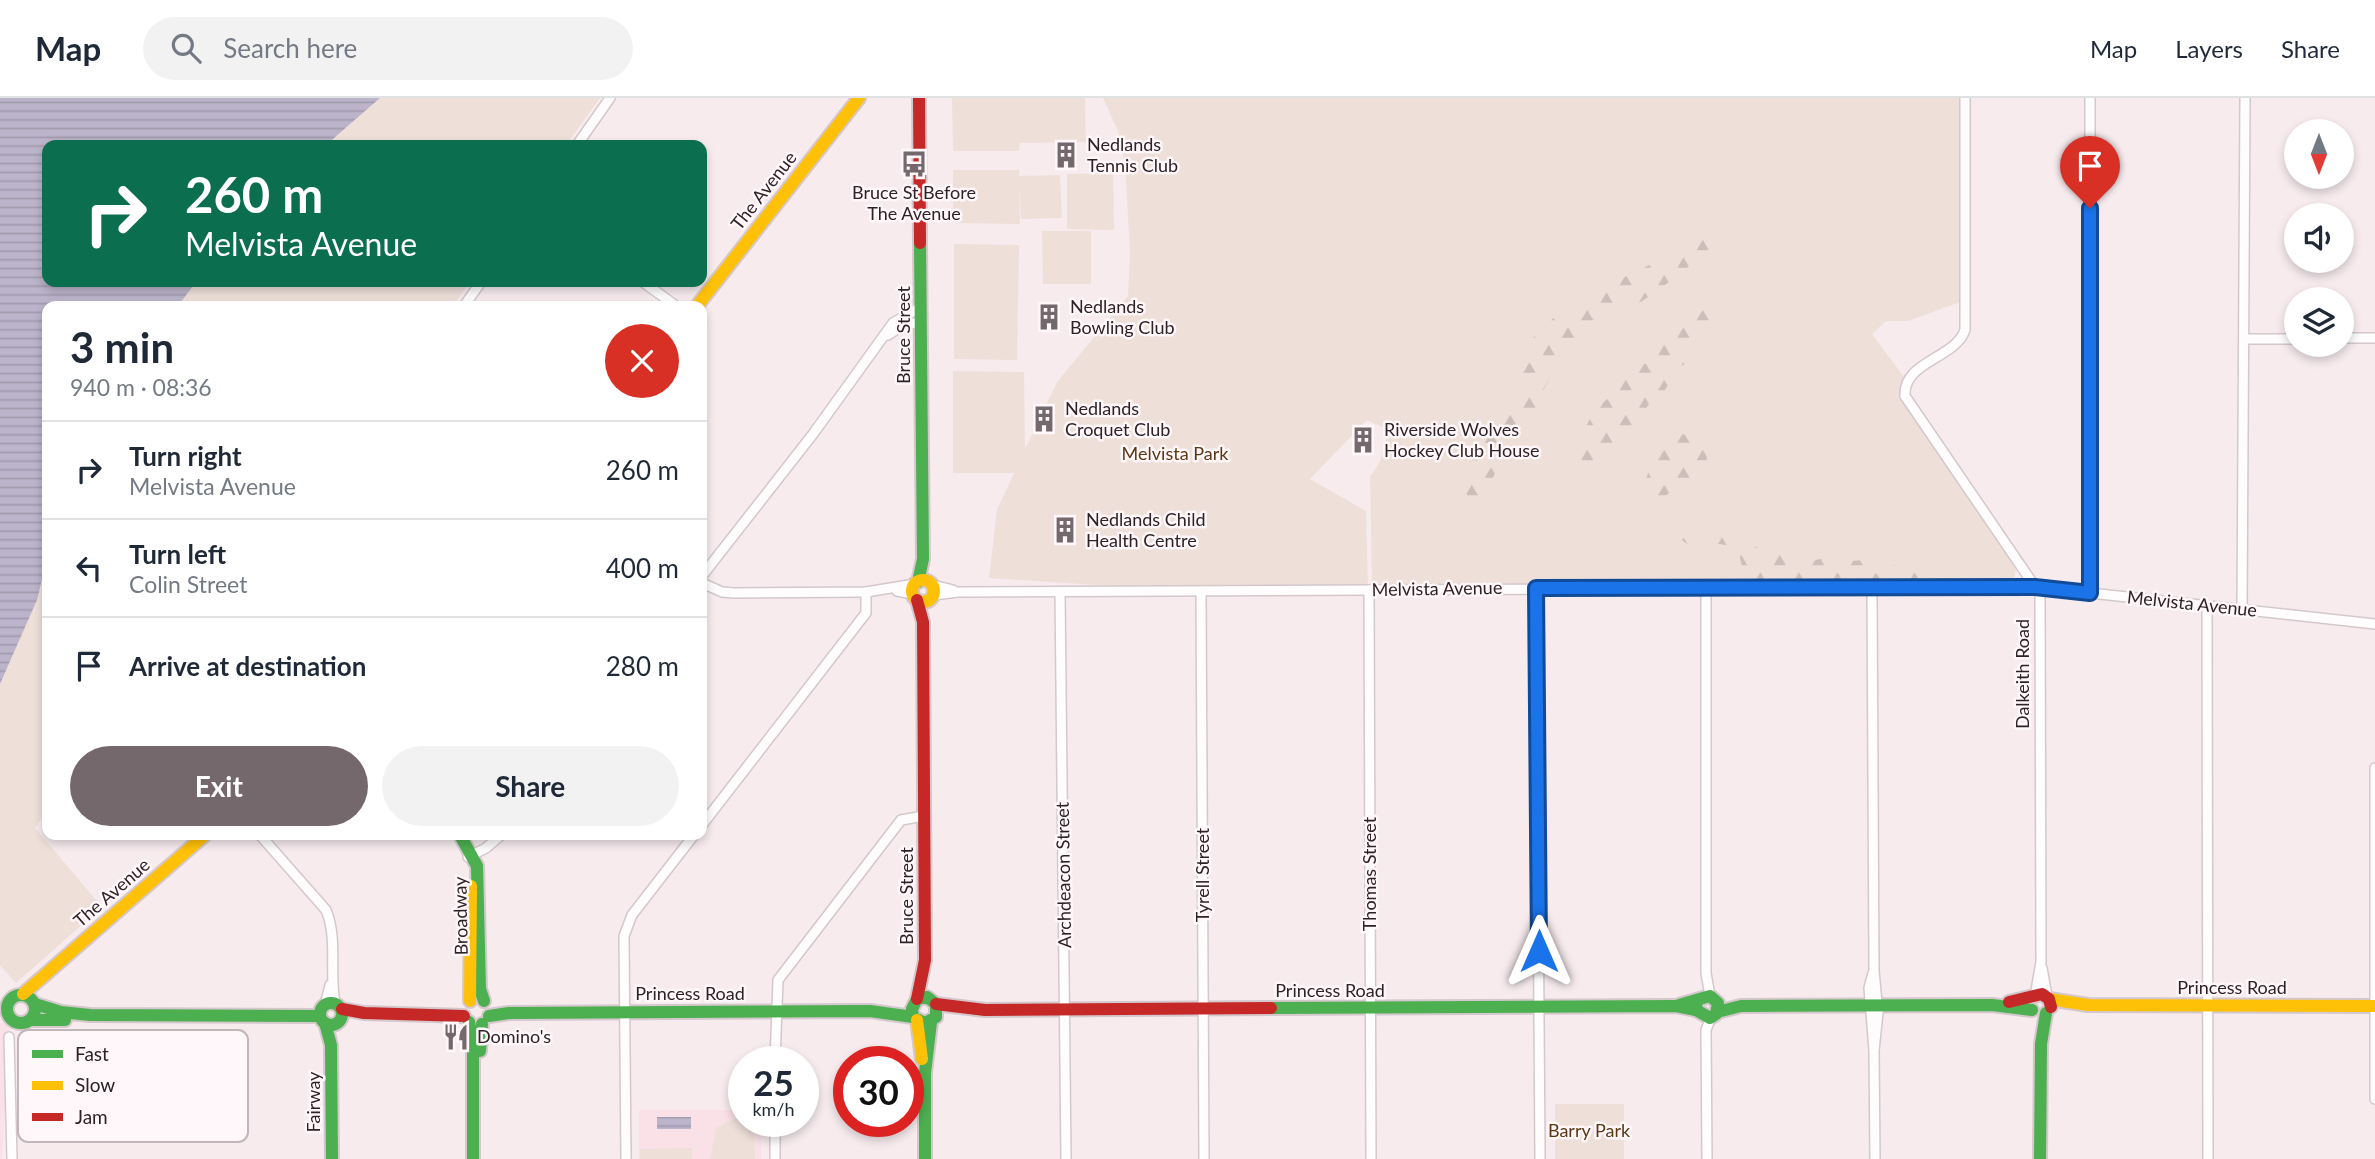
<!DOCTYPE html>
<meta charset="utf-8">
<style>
:root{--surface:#fff;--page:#f2f2f3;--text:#1f2937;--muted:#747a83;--line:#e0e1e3;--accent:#75686c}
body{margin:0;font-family:Lato,sans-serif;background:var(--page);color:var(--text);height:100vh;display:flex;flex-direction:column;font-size:26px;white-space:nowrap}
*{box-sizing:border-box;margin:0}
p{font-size:23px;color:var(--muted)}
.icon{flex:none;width:38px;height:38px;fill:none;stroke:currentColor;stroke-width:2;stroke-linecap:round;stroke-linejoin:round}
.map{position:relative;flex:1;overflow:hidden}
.sheet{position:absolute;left:42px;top:203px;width:665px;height:539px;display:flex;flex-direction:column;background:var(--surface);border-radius:14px;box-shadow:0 4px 10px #0003}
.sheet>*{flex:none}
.banner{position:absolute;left:42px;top:42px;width:665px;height:147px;border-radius:14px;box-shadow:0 4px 10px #0003;background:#0b6e4f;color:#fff;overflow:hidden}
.needle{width:46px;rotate:180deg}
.controls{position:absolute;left:2284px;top:21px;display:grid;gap:14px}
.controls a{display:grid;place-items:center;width:70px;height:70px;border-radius:50%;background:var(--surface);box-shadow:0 4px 10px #0003;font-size:35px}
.speed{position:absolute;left:728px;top:948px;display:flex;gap:14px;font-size:35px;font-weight:700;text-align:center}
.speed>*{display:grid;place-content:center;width:91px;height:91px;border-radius:50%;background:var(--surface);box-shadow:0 4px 10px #0003;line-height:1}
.speed small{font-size:18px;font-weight:400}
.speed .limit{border:10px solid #d22;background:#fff;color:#111}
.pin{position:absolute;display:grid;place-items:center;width:60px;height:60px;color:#fff;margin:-72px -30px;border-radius:50% 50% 50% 0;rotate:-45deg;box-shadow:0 0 7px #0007}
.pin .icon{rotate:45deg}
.me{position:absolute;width:77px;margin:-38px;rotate:0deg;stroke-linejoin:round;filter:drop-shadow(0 0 5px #0008)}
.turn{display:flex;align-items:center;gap:24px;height:147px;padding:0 28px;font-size:32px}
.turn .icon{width:91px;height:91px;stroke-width:2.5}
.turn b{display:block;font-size:49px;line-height:60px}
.round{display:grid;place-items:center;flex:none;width:74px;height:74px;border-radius:37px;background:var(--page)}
.summary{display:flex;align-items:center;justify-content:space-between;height:119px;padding:0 28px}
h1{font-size:42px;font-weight:700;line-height:52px}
.button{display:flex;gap:14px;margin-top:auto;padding:14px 28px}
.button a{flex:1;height:80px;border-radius:42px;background:var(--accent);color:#fff;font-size:28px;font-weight:700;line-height:80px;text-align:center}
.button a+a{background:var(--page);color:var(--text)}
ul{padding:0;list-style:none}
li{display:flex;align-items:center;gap:21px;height:98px;padding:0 28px;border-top:2px solid var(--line)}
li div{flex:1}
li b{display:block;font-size:26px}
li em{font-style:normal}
header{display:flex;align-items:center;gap:42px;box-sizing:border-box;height:98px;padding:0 35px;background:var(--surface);border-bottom:2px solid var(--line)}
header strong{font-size:33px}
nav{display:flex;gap:38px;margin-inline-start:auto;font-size:24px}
.search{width:490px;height:63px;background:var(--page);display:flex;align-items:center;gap:18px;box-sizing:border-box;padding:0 24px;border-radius:38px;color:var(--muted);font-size:26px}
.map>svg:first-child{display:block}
.built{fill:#fae1e8}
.green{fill:#eedfd9}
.forest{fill:url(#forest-firs)}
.water{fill:url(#water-rules)}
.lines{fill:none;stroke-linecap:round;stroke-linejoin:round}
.street-casing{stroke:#d4c8cc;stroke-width:12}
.fast-casing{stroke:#d4c8cc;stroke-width:16}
.slow-casing{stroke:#d4c8cc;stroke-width:16}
.jam-casing{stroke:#d4c8cc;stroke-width:16}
.street{stroke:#fefcfc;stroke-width:9}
.fast{stroke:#4caf50;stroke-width:12}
.slow{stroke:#ffc107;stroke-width:12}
.jam{stroke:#c62828;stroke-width:12}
.route-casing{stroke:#114b97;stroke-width:18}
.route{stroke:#1a73e8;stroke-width:12}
.labels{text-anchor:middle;stroke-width:5;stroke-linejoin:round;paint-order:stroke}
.poi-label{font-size:18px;fill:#2f2226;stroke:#fff7fa;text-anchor:start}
.street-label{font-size:18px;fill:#2f2226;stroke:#fff7fa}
.park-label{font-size:18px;fill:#5c3712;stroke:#fff7fa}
.key{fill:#fff7fa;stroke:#c1b7ba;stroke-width:2}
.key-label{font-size:19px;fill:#2f2226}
</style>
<header>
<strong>Map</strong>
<div class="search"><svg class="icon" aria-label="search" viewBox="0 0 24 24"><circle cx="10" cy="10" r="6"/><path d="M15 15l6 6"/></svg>Search here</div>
<nav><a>Map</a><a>Layers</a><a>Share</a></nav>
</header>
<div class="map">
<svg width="2375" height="1061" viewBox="0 0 2375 1061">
<defs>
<pattern id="forest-firs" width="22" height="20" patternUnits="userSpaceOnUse" patternTransform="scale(1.75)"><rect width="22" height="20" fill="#eedfd9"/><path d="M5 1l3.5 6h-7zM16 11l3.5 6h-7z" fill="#ccbfba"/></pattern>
<pattern id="water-rules" width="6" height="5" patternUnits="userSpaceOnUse" patternTransform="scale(1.75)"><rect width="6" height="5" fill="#bcb4ca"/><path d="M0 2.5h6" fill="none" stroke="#a29aad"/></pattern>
</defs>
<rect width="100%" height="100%" fill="#f7ebee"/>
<g class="built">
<path d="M 10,924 L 2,1061 L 0,1061 L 0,925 Z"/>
<path d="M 639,1012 L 744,1012 L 744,1024 L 761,1024 L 761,1061 L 639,1061 Z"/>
</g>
<g class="green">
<path d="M 380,0 L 600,0 L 566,47 L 326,47 Z"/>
<path d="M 952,0 L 1085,0 L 1086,44 L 1020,45 L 1019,53 L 953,53 Z"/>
<path d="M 1103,0 L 1963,0 L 1960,204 L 1908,223 L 1886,223 L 1872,236 L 1907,283 L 1907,307 L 2016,471 L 2014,481 L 2006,486 L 1372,488 L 1370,378 C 1382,364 1388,348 1385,330 L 1367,322 L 1310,381 L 1366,413 L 1368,490 L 1201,494 L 989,480 L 997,412 L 1014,375 L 953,375 L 953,273 L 1024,274 L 1025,351 L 1057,284 L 1128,198 L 1130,152 L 1125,67 L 1118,33 Z"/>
<path d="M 953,72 L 1019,72 L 1019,78 L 1060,77 L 1062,120 L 1021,121 L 1019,85 L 1020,126 L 953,125 Z"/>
<path d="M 1113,75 L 1114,132 L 1067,131 L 1067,76 Z"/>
<path d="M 1042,133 L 1091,133 L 1091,186 L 1043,186 Z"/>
<path d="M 954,146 L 1019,147 L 1017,262 L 954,261 Z"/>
<path d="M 196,184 L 470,184 L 453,208 L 178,208 Z"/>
<path d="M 47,461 L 47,712 L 35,730 L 102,809 L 16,885 L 0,867 L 0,586 L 37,502 Z"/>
<rect x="1555" y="1006" width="69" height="55"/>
<path d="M 737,1019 L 754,1027 L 755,1061 L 710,1061 L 716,1030 Z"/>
<path d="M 692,1050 L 692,1061 L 640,1061 L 640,1051 Z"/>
</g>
<g class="forest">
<path d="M 1701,132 L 1717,140 L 1715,146 C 1691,167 1666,188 1639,205 C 1625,213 1609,217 1596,227 C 1557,255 1535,304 1522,347 C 1517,350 1511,352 1507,356 C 1495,366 1493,391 1475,404 L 1467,399 C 1465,339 1503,331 1526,284 L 1513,275 C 1510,260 1550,221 1564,212 C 1574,206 1584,206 1592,195 L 1674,155 L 1693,134 Z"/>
<path d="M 1710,208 L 1720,208 L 1724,216 L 1717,228 L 1703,235 L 1695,261 L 1681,268 L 1662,296 L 1651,302 C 1650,305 1632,333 1629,335 C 1624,338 1618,340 1613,342 L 1609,356 L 1600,360 L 1590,375 L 1576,376 L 1571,372 L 1570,367 L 1583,347 L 1586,329 L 1594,312 L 1617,293 L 1634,268 L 1653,264 L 1672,233 Z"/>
<path d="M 1680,336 L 1694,337 L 1707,356 L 1706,377 L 1692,390 C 1688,390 1684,389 1680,390 C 1665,393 1663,410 1644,392 C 1647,368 1661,350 1680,336 Z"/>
<path d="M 1722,432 L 1758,450 L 1808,464 L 1824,460 L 1841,464 L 1863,462 L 1872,467 L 1877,477 L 1893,467 L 1914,470 L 1920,475 L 1918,480 L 1908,484 L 1743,483 L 1738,478 L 1742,468 L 1737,449 L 1720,446 L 1692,450 L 1682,442 L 1686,435 Z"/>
</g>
<g class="water">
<path d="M 0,0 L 380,0 L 326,47 L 47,47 L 47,184 L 196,184 L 178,208 L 47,208 L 47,461 L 37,502 L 0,586 Z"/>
<rect x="657" y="1019" width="34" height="12"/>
</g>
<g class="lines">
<g class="street-casing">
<g id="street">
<path d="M 1965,0 L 1965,232 C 1955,261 1903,263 1905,298 L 2040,496 L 2041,864 L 2035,898"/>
<path d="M 577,47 L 610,0"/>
<path d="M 643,184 L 676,208"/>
<path d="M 464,208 L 481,184"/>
<path d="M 888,237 L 900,229 L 922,223"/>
<path d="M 2342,240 L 2375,240"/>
<path d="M 2244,241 L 2296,241"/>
<path d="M 702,478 L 813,336 L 893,225 L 921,209"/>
<path d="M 702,485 L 722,494 L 734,495 L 866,494 L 915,486"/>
<path d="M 933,487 L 953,492"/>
<path d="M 1536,490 L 1540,1061"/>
<path d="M 1706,490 L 1706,875 L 1710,898"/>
<path d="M 1872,490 L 1874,873 L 1878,915 L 1874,952"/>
<path d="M 1369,492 L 1371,1061"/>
<path d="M 897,493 L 913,496"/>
<path d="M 1060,494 L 1066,1061"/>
<path d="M 1201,494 L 1204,1061"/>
<path d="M 2090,495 L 2090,0"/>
<path d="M 934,497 L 958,494 L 2035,489 L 2375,526"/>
<path d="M 2207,508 L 2208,1061"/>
<path d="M 2242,512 L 2245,0"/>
<path d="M 2375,670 L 2375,1001"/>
<path d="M 702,727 L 866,515 L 866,494"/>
<path d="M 260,737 L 326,812 C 338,840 329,876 335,905"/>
<path d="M 468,759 L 486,750 L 501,737"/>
<path d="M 2042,870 L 2047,898"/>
<path d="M 1873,875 L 1869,890 L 1874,952 L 1875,1061"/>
<path d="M 325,907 L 330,887"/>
<path d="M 9,939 L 12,1061"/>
<path d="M 775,964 L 778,882 L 901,722 L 924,718"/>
<path d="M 775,1024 L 775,1061"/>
<path d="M 626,1061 L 624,838 L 632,817 L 694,737"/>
<path d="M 1707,1061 L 1706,932 L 1711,919"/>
</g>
</g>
<g class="fast-casing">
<g id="fast">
<path d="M 918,484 L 923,461 L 920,145"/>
<path d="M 460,737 L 477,768 L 480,891 L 484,903"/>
<circle cx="21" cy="911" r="14"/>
<circle cx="331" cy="916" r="11"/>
<path d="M 35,906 L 61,914 L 90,917 L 320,918"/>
<path d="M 1679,907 L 1710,898 L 1718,905 L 1716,916 L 1710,920 L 1696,912 L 1697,902"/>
<path d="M 1271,910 L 1676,908 L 1696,912"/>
<path d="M 1717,914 L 1741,908 L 1992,907 L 2032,912"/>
<path d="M 489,918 L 509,915 L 870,913 L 913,919 L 925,925 L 936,919 L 936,906 L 927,899 L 917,901 L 912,911 L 913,919"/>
<path d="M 30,922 L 65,922"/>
<path d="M 469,924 L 473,944 L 473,1061"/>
<path d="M 325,925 L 331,947 L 332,1061"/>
<path d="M 480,953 L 482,926"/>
<path d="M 925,1061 L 925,975 L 931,924"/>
<path d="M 2040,1061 L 2041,946 L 2046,915"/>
</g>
</g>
<g class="slow-casing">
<g id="slow">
<path d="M 697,208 L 859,0"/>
<circle cx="923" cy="493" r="11"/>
<path d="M 23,896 L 205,737"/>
<path d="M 2049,901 L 2088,907 L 2375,908"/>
<path d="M 470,903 L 471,788"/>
<path d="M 917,922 L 922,961"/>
</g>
</g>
<g class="jam-casing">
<g id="jam">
<path d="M 919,0 L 920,145"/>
<path d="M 917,502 L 923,524 L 925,862 L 917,901"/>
<path d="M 2009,904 L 2042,896 L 2049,901 L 2051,909"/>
<path d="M 936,906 L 985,912 L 1271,910"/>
<path d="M 342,911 L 364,915 L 464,918"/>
</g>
</g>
<use href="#street" class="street"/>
<use href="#fast" class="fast"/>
<use href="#slow" class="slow"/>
<use href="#jam" class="jam"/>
</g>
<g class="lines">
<g class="route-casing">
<path id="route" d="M 1539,853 L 1536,490 L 2035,489 L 2090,495 L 2090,110"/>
</g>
<use href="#route" class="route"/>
</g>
<defs>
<g id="building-bare" transform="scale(2.1)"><path d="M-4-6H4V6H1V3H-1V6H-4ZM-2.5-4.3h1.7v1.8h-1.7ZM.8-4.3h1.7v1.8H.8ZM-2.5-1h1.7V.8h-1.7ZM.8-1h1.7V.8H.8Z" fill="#75686c" stroke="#fff7fa" stroke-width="2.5" paint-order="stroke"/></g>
<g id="bus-bare" transform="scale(2.1)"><path d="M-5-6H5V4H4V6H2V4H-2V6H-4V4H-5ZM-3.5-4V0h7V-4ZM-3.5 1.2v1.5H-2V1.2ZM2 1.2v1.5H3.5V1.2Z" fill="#75686c" stroke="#fff7fa" stroke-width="2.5" paint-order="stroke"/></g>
<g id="restaurant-bare" transform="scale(2.1)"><path d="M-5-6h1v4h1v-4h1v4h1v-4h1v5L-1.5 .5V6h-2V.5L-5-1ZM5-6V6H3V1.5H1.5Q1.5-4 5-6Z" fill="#75686c" stroke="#fff7fa" stroke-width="2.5" paint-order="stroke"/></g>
</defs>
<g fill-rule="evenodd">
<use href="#building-bare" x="1066" y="57"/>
<use href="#bus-bare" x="914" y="66"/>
<use href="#building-bare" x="1049" y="219"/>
<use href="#building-bare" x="1044" y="321"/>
<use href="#building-bare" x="1363" y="342"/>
<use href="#building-bare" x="1065" y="432"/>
<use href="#restaurant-bare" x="456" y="939"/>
</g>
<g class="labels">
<g class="poi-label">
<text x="1087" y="53">Nedlands<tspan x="1087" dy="21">Tennis Club</tspan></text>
<text x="914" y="101" text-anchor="middle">Bruce St Before<tspan x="914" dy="21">The Avenue</tspan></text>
<text x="1070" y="215">Nedlands<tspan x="1070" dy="21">Bowling Club</tspan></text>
<text x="1065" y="317">Nedlands<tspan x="1065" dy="21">Croquet Club</tspan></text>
<text x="1384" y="338">Riverside Wolves<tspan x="1384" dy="21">Hockey Club House</tspan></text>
<text x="1086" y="428">Nedlands Child<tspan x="1086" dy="21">Health Centre</tspan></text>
<text x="477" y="945">Domino's</text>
</g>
<g class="street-label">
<text transform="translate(764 93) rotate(-52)" y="6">The Avenue</text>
<text transform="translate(904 237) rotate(-90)" y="6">Bruce Street</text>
<text transform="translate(1437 491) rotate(-1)" y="6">Melvista Avenue</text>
<text transform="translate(2192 506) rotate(6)" y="6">Melvista Avenue</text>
<text transform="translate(2023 576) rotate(-90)" y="6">Dalkeith Road</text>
<text transform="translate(1370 776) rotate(-90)" y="6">Thomas Street</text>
<text transform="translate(1064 777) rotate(-91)" y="6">Archdeacon Street</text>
<text transform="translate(1203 777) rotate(-90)" y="6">Tyrell Street</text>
<text transform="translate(112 795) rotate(-41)" y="6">The Avenue</text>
<text transform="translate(907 798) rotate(-90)" y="6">Bruce Street</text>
<text transform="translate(461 818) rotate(-91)" y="6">Broadway</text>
<text x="2232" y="896">Princess Road</text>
<text x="1330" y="899">Princess Road</text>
<text x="690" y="902">Princess Road</text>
<text transform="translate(314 1004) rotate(-90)" y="6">Fairway</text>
</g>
<g class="park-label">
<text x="1175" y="362">Melvista Park</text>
<text x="1589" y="1039">Barry Park</text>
</g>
</g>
<rect x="18" y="932" width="230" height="112" rx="10" class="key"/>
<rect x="32" y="952" width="31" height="8" fill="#4caf50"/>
<rect x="32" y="983" width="31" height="9" fill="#ffc107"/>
<rect x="32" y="1015" width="31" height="8" fill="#c62828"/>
<g class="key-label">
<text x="75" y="963">Fast</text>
<text x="75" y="994">Slow</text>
<text x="75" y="1026">Jam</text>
</g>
</svg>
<div class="controls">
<a><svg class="needle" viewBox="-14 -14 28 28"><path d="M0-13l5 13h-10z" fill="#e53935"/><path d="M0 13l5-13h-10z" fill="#747a83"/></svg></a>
<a><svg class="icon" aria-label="sound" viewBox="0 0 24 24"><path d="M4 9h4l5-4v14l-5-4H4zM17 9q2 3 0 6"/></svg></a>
<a><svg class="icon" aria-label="layers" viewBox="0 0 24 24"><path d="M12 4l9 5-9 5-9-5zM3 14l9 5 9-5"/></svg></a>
</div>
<div class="speed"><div>25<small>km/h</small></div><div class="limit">30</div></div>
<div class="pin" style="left:2090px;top:110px;background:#d93025"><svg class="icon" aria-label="arrive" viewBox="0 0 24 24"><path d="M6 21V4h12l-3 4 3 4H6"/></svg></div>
<svg class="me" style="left:1539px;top:853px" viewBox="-20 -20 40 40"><path d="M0-17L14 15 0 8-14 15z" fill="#1a73e8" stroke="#fff" stroke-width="4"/></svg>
<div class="banner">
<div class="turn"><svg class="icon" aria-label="right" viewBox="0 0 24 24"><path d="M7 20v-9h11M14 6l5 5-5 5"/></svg><div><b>260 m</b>Melvista Avenue</div></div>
</div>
<section class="sheet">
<div class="summary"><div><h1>3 min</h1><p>940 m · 08:36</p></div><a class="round" style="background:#d93025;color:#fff"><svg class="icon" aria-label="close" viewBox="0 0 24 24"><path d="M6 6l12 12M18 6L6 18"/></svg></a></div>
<ul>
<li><svg class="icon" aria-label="right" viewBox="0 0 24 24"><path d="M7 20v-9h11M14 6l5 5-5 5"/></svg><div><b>Turn right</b><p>Melvista Avenue</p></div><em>260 m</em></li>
<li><svg class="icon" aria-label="left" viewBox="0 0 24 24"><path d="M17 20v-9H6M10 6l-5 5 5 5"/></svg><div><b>Turn left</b><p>Colin Street</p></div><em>400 m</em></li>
<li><svg class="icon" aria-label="arrive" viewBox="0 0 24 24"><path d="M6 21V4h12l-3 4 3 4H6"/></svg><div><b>Arrive at destination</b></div><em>280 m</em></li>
</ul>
<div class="button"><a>Exit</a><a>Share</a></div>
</section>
</div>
